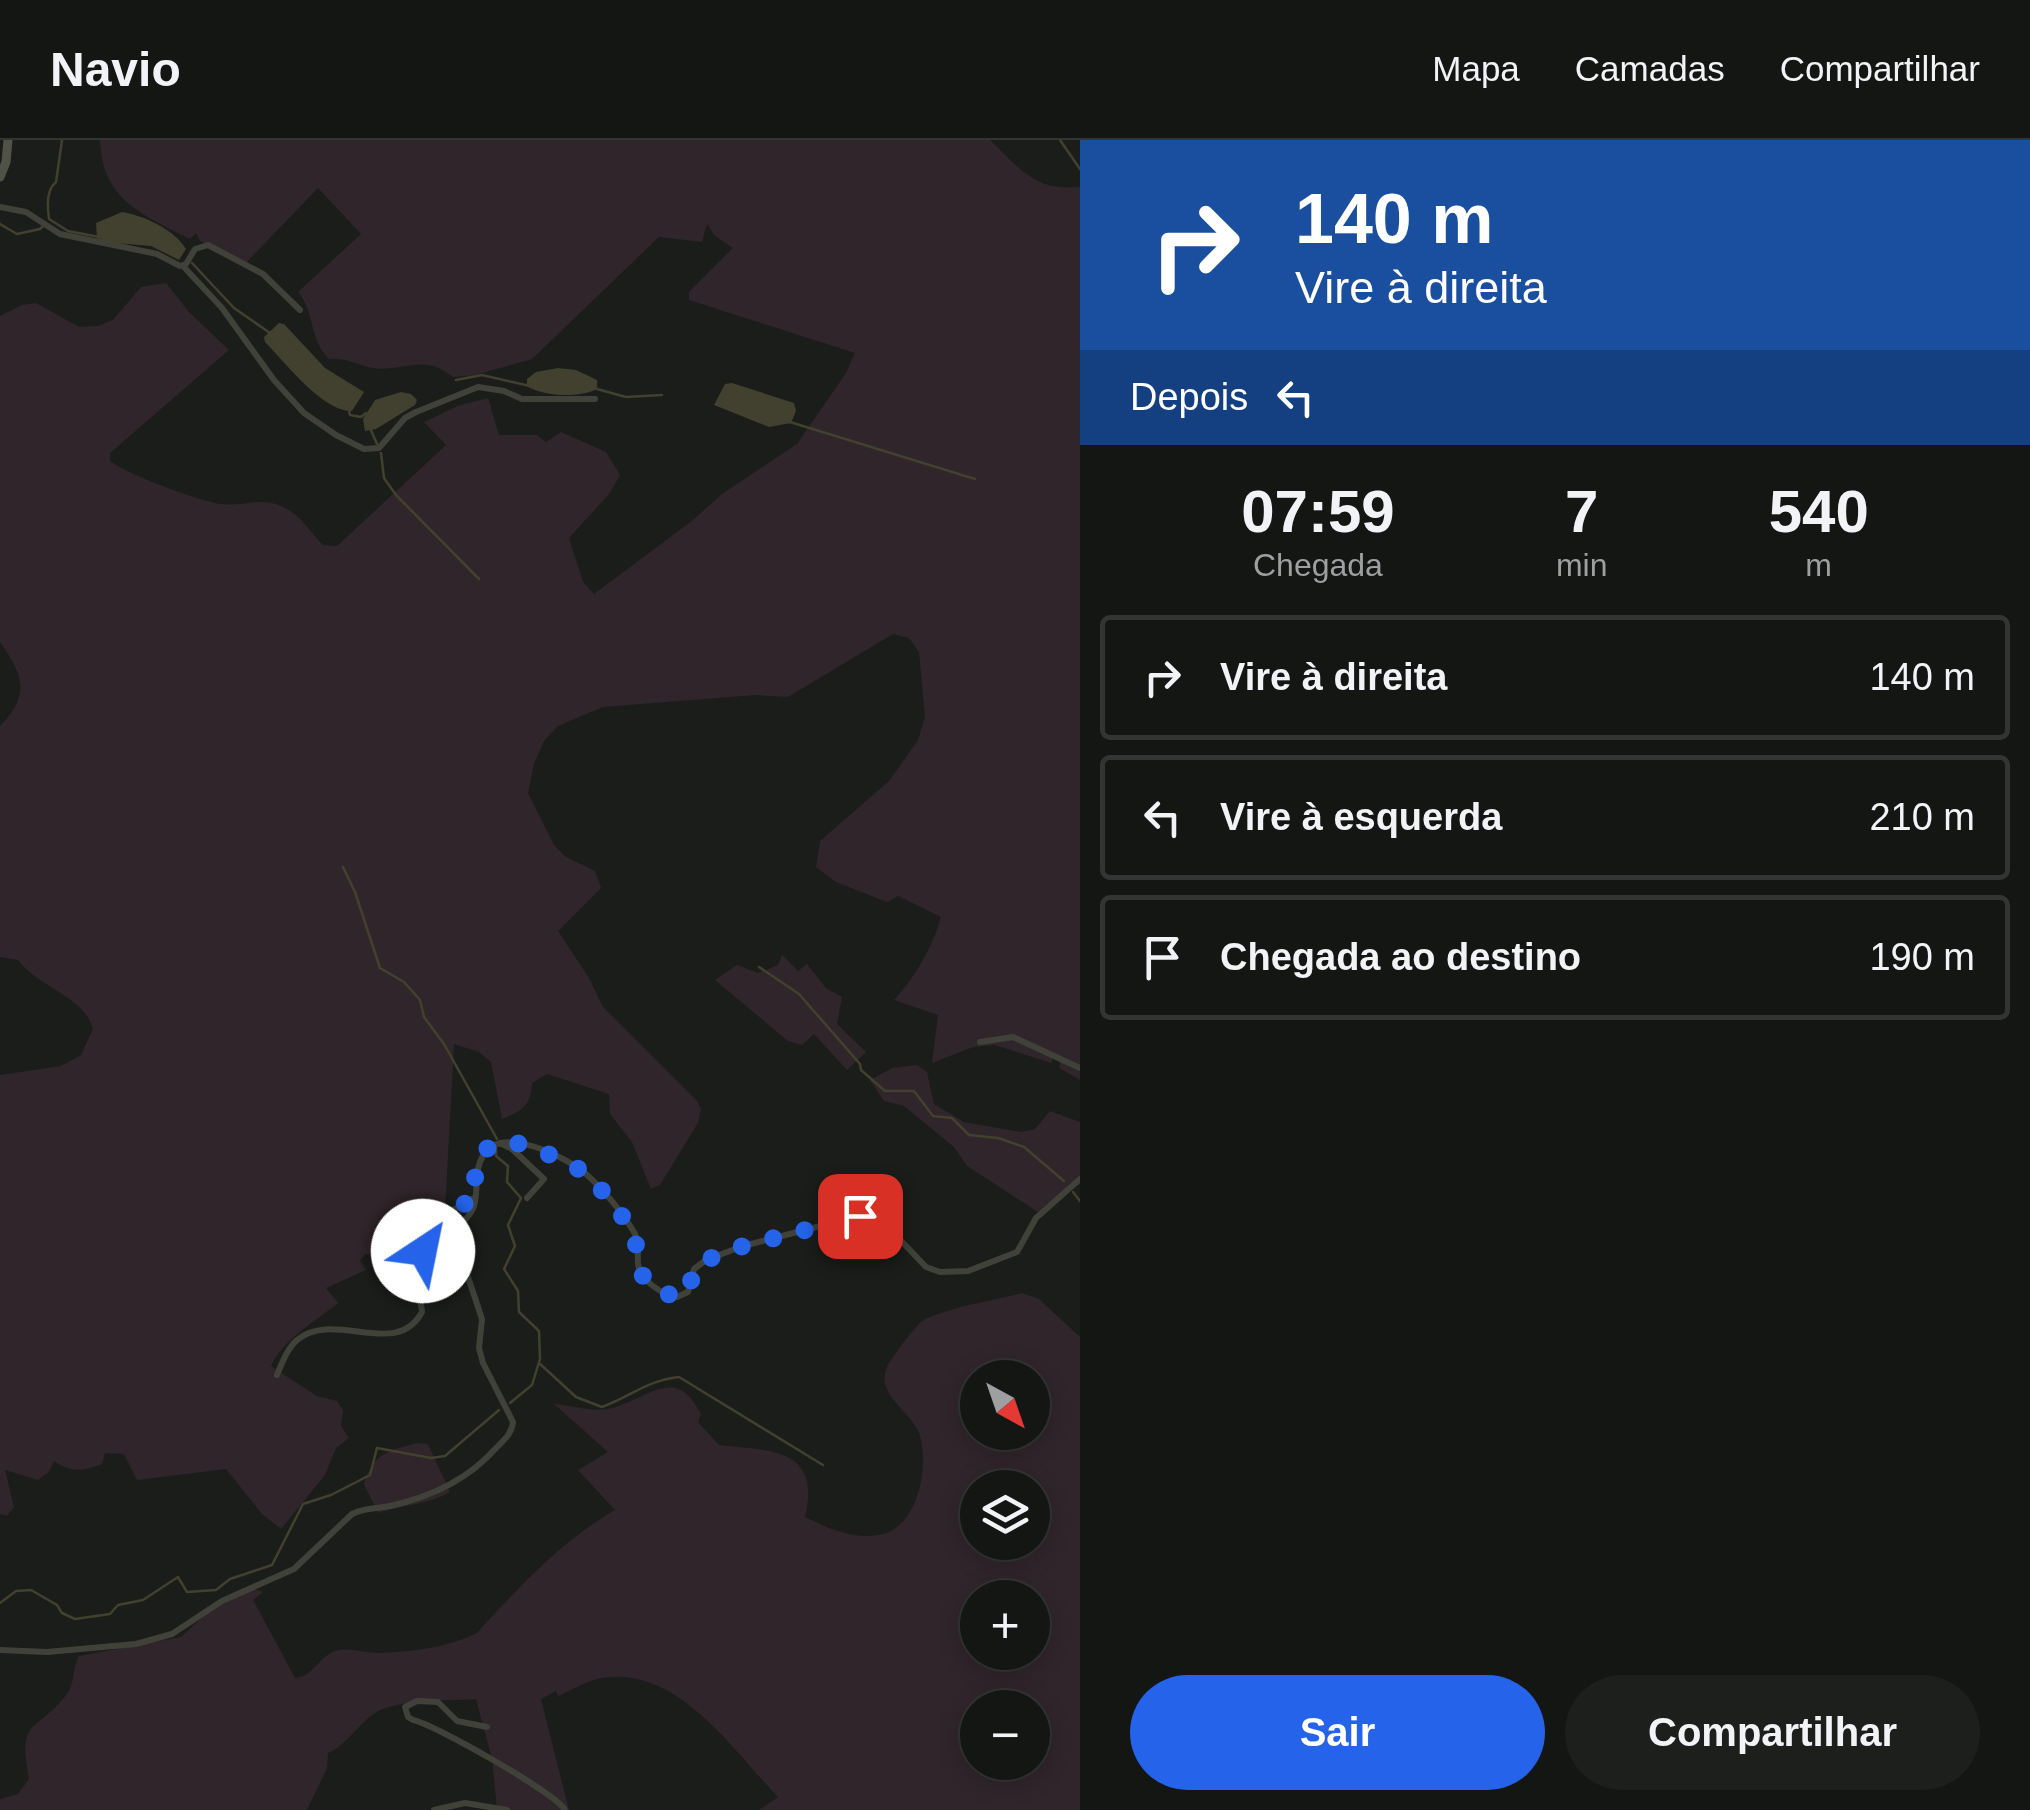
<!DOCTYPE html>
<html lang="pt">
<meta charset="utf-8">
<style>
:root{--surface:#141614;--page:#1d1f1d;--text:#f1f3f6;--muted:#9d9fa0;--line:#333534;--accent:#2563eb}
body{margin:0;font-family:Helvetica,sans-serif;background:var(--page);color:var(--text);height:100vh;display:flex;flex-direction:column;font-size:38px;white-space:nowrap}
*{box-sizing:border-box;margin:0}
p{font-size:32px;color:var(--muted)}
.icon{flex:none;width:55px;height:55px;fill:none;stroke:currentColor;stroke-width:2;stroke-linecap:round;stroke-linejoin:round}
.map{position:relative;flex:1;overflow:hidden}
.drawer{display:flex;flex-direction:column;background:var(--surface);width:950px}
.drawer>*{flex:none}
.guide{background:#1a4fa0;color:#fff;overflow:hidden}
.needle{width:65px;rotate:140deg}
.tools{position:absolute;left:960px;top:1220px;display:grid;gap:20px}
.tools a{display:grid;place-items:center;width:90px;height:90px;border-radius:50%;background:var(--surface);box-shadow:0 5px 25px #0003,0 0 0 2px var(--line);font-size:50px}
.pin{position:absolute;display:grid;place-items:center;width:85px;height:85px;color:#fff;margin:-42px;border-radius:20px;box-shadow:0 5px 15px #0006}
.me{position:absolute;width:110px;margin:-55px;rotate:34deg;stroke-linejoin:round;filter:drop-shadow(0 0 8px #0008)}
.turn{display:flex;align-items:center;gap:35px;height:210px;padding:0 50px;font-size:45px}
.turn .icon{width:130px;height:130px;stroke-width:2.5}
.turn b{display:block;font-size:70px;line-height:85px}
.then{display:flex;align-items:center;height:95px;padding:0 50px;background:#0003;gap:20px;font-size:38px}
.eta{display:flex;justify-content:space-evenly;align-items:center;height:170px;text-align:center}
.eta b{font-size:60px;font-weight:800;line-height:70px}
.cta{display:flex;gap:20px;margin-top:auto;padding:20px 50px}
.cta a{flex:1;height:115px;border-radius:60px;background:var(--accent);color:#fff;font-size:40px;font-weight:800;line-height:115px;text-align:center}
.cta a+a{background:var(--page);color:var(--text)}
ul{padding:0;list-style:none}
li{display:flex;align-items:center;gap:30px;height:125px;margin:0 20px 15px;padding:0 30px;border:5px solid var(--line);border-radius:10px}
li div{flex:1}
li b{display:block;font-size:38px}
li em{font-style:normal}
header{display:flex;align-items:center;gap:60px;box-sizing:border-box;height:140px;padding:0 50px;background:var(--surface);border-bottom:2px solid var(--line)}
header strong{font-size:48px}
nav{display:flex;gap:55px;margin-inline-start:auto;font-size:35px}
main{display:flex;flex:1;min-height:0}
.map>svg:first-child{display:block}
.green{fill:#30252a;fill-rule:evenodd}
.water{fill:#42402e}
.lines{fill:none;stroke-linecap:round;stroke-linejoin:round}
.stream{stroke:#42402e;stroke-width:2.5}
.street{stroke:#40423a;stroke-width:6}
.secondary{stroke:#505248;stroke-width:9}
.route{stroke:#2563eb;stroke-width:18;stroke-dasharray:0 32.4}
</style>
<header>
<strong>Navio</strong>
<nav><a>Mapa</a><a>Camadas</a><a>Compartilhar</a></nav>
</header>
<main>
<div class="map">
<svg width="1080" height="1670" viewBox="0 0 1080 1670">
<rect width="100%" height="100%" fill="#1b1d1a"/>
<g class="green">
<path d="M 100,0 L 990,0 C 1021,29 1033,51 1080,47 L 1080,940 L 1059,928 L 1061,920 L 1054,917 L 1051,923 L 995,905 L 973,907 L 932,923 L 938,875 L 894,860 C 914,839 933,806 941,777 L 898,756 L 887,762 L 836,742 L 816,727 L 820,701 L 889,641 L 918,600 L 925,577 L 919,512 L 909,498 L 893,494 L 788,557 L 755,555 L 603,567 L 558,586 L 544,601 L 534,624 L 528,653 L 554,705 L 566,717 L 595,731 L 601,748 L 558,791 L 589,838 L 603,867 L 697,961 L 701,969 L 698,983 L 660,1045 L 651,1049 L 632,1002 L 610,974 L 609,954 L 547,934 L 532,943 C 531,965 523,971 502,979 L 491,922 L 479,912 L 454,904 L 445,1071 L 426,1087 L 403,1072 L 383,1117 L 365,1114 L 360,1121 L 366,1130 L 326,1148 L 338,1163 C 316,1181 283,1199 271,1226 L 317,1256 L 337,1261 L 343,1270 L 341,1286 L 349,1298 L 336,1308 L 325,1335 L 281,1389 L 262,1374 L 226,1329 L 137,1340 L 124,1314 L 105,1313 L 102,1324 C 84,1331 71,1333 54,1321 L 49,1332 L 38,1340 L 5,1330 L 14,1367 L 7,1376 L 0,1374 L 0,935 L 61,926 L 81,915 L 93,889 C 84,856 39,848 18,820 L 0,817 L 0,586 C 31,555 23,535 0,502 L 0,176 L 22,165 L 36,163 L 79,187 L 98,186 L 113,180 L 141,147 L 166,143 L 189,172 L 229,210 L 110,313 L 110,321 C 127,334 198,361 221,364 C 243,367 261,356 283,367 C 301,375 310,392 323,405 L 337,406 L 446,305 L 424,282 L 460,265 L 488,258 L 499,295 L 537,295 L 546,302 L 561,292 L 606,312 L 620,335 L 610,353 L 569,398 L 583,442 L 594,454 L 693,380 L 722,354 L 797,304 L 846,233 L 855,213 L 689,160 L 689,152 L 733,108 L 715,96 L 707,84 L 702,102 L 659,97 L 532,219 L 475,235 L 453,237 C 422,211 401,235 368,227 C 354,223 345,218 329,219 C 309,200 315,172 298,152 L 361,94 L 318,48 L 244,125 L 200,101 L 196,93 L 190,99 C 143,75 102,60 100,0 Z"/>
<path d="M 782,815 L 798,831 L 807,824 L 826,848 L 842,857 L 837,884 L 866,912 L 847,930 L 814,894 L 802,905 L 788,901 L 715,840 L 737,825 L 758,833 L 778,825 Z"/>
<path d="M 917,925 L 927,932 L 934,964 L 964,982 L 1021,992 L 1035,989 L 1050,971 L 1080,982 L 1080,1044 L 1064,1050 L 1038,1072 L 967,1026 L 954,1007 L 904,966 L 884,961 L 870,940 L 892,928 Z"/>
<path d="M 1022,1153 L 1039,1159 L 1080,1197 L 1080,1670 L 759,1670 L 778,1657 C 733,1610 677,1525 602,1538 C 588,1540 572,1550 558,1556 L 556,1551 L 541,1559 L 569,1670 L 497,1670 L 492,1619 L 476,1559 C 450,1561 396,1559 375,1573 C 358,1584 346,1606 328,1613 L 327,1628 L 307,1670 L 0,1670 L 0,1659 L 18,1654 L 29,1639 C 17,1576 36,1594 67,1554 C 75,1544 72,1528 79,1516 L 181,1497 L 215,1466 L 252,1448 L 263,1452 L 253,1460 L 295,1538 C 314,1537 319,1514 339,1510 C 351,1508 365,1513 377,1513 C 410,1512 447,1508 477,1493 C 518,1448 561,1401 615,1370 L 578,1330 L 608,1312 L 554,1264 C 571,1265 591,1272 608,1269 C 646,1261 675,1222 701,1274 L 698,1282 L 719,1305 C 768,1311 822,1306 805,1377 C 829,1389 859,1402 886,1393 C 919,1382 930,1323 919,1293 C 911,1271 875,1255 887,1227 C 892,1217 917,1183 925,1179 C 955,1166 991,1161 1022,1153 ZM 978,1238 L 1032,1238 L 1032,1292 L 978,1292 ZM 978,1348 L 1032,1348 L 1032,1402 L 978,1402 ZM 978,1458 L 1032,1458 L 1032,1512 L 978,1512 ZM 978,1568 L 1032,1568 L 1032,1622 L 978,1622 Z"/>
<path d="M 417,1303 L 428,1304 L 450,1352 C 428,1365 402,1365 378,1373 L 364,1344 C 373,1313 388,1311 417,1303 Z"/>
</g>
<g class="water">
<path d="M 122,72 C 143,75 175,90 186,109 L 179,120 L 151,106 L 103,102 L 97,98 L 96,83 Z"/>
<path d="M 279,183 L 284,184 L 325,228 L 364,252 L 352,271 C 323,272 285,222 265,202 L 264,197 Z"/>
<path d="M 558,228 L 576,230 L 597,240 L 597,249 C 579,258 544,257 527,246 L 527,239 L 536,232 Z"/>
<path d="M 732,243 L 794,263 L 796,271 L 791,283 L 769,287 L 714,265 L 725,244 Z"/>
<path d="M 401,252 L 411,254 L 417,260 L 415,265 L 376,289 L 365,291 L 363,279 L 375,260 Z"/>
</g>
<g class="lines">
<g class="stream">
<path d="M 1060,0 L 1080,29"/>
<path d="M 49,78 C 47,65 47,49 56,42 L 62,0"/>
<path d="M 49,79 L 68,91 L 99,97"/>
<path d="M 0,84 L 17,94 L 40,89 L 45,84"/>
<path d="M 192,123 L 234,168 L 270,193"/>
<path d="M 456,240 L 482,235 L 530,246"/>
<path d="M 597,249 L 626,257 L 662,255"/>
<path d="M 349,271 L 350,275 L 361,277 L 366,273"/>
<path d="M 790,282 L 975,339"/>
<path d="M 370,288 L 377,304"/>
<path d="M 381,313 L 384,338 L 396,355 L 479,439"/>
<path d="M 343,727 L 355,752 L 380,828 L 404,842 L 420,860 L 424,877 L 444,904 L 497,999"/>
<path d="M 759,827 L 799,854 L 860,924 L 861,930 L 885,951 L 914,951 L 933,976 L 952,978 L 969,995 L 998,998 L 1024,1007 L 1064,1041"/>
<path d="M 496,1008 L 496,1016 L 508,1026 L 507,1042 L 521,1058 L 508,1085 L 515,1106 L 504,1129 L 518,1151 L 519,1172 L 539,1191 L 540,1219 L 532,1245 L 510,1263"/>
<path d="M 1073,1052 L 1080,1061"/>
<path d="M 539,1223 L 576,1257 L 602,1267 C 632,1256 645,1241 679,1237 L 823,1325"/>
<path d="M 0,1463 L 16,1451 L 31,1450 L 57,1465 L 62,1473 L 75,1479 L 110,1474 L 118,1465 L 143,1460 L 178,1437 L 187,1452 L 216,1450 L 230,1439 L 272,1425 L 303,1364 L 331,1355 L 370,1335 L 377,1308 L 431,1318 L 445,1316 L 499,1270"/>
</g>
<g class="street">
<path d="M 0,67 L 26,72 L 60,94 L 157,114 L 180,126 L 186,124 L 195,109 L 208,105 L 263,134 L 300,170"/>
<path d="M 183,126 L 222,168 L 274,240 L 304,273 L 336,295 L 364,309 L 379,308 L 405,278 L 416,272 L 478,247 L 504,251 L 522,259 L 595,259"/>
<path d="M 980,902 L 1013,897 L 1080,928"/>
<path d="M 500,1003 L 512,1009 L 544,1039 L 527,1058"/>
<path d="M 277,1235 C 282,1223 287,1209 297,1200 C 334,1169 396,1220 422,1172 C 421,1161 417,1151 417,1140 C 417,1103 442,1072 474,1058"/>
<path d="M 0,1510 L 47,1512 L 136,1504 L 172,1494 L 222,1461 L 294,1429 L 352,1374 C 365,1367 376,1369 390,1366 C 431,1357 469,1339 497,1307 C 505,1299 512,1293 513,1282 L 483,1223 L 479,1208 L 482,1179 L 455,1098 C 456,1083 470,1080 474,1066 C 479,1049 473,1031 484,1014 C 503,985 566,1017 586,1034 C 603,1049 624,1074 635,1094 C 640,1105 637,1113 638,1124 C 640,1140 662,1155 677,1157 L 688,1152 L 694,1129 L 706,1120 L 743,1106 L 859,1076 L 889,1088 L 926,1127 L 940,1132 L 968,1131 L 1017,1112 L 1036,1078 L 1080,1039"/>
<path d="M 487,1587 L 457,1581 L 438,1562 L 417,1561 L 405,1567 L 408,1577 L 413,1580 C 434,1584 557,1654 565,1670"/>
<path d="M 434,1670 L 465,1663 L 507,1670"/>
</g>
<path class="secondary" d="M 0,37 L 6,22 L 8,0"/>
</g>
<g class="lines">
<path class="route" d="M 423,1111 L 445,1075 L 475,1058 C 471,998 501,992 548,1014 C 562,1021 577,1026 588,1036 C 603,1050 616,1068 628,1084 C 641,1101 633,1118 642,1135 L 666,1154 L 682,1156 L 688,1152 L 694,1130 L 706,1120 L 743,1106 L 860,1076"/>
</g>
</svg>
<div class="tools">
<a><svg class="needle" viewBox="-14 -14 28 28"><path d="M0-13l5 13h-10z" fill="#e53935"/><path d="M0 13l5-13h-10z" fill="#9d9fa0"/></svg></a>
<a><svg class="icon" aria-label="layers" viewBox="0 0 24 24"><path d="M12 4l9 5-9 5-9-5zM3 14l9 5 9-5"/></svg></a>
<a>+</a>
<a>−</a>
</div>
<div class="pin" style="left:860px;top:1076px;background:#d93025"><svg class="icon" aria-label="arrive" viewBox="0 0 24 24"><path d="M6 21V4h12l-3 4 3 4H6"/></svg></div>
<svg class="me" style="left:423px;top:1111px" viewBox="-20 -20 40 40"><circle r="19" fill="#fff"/><path d="M0-13L10 11 0 6-10 11z" fill="#2563eb"/></svg>
</div>
<section class="drawer">
<div class="guide">
<div class="turn"><svg class="icon" aria-label="right" viewBox="0 0 24 24"><path d="M7 20v-9h11M14 6l5 5-5 5"/></svg><div><b>140 m</b>Vire à direita</div></div>
<div class="then">Depois<svg class="icon" aria-label="left" viewBox="0 0 24 24"><path d="M17 20v-9H6M10 6l-5 5 5 5"/></svg></div>
</div>
<div class="eta">
<div><b>07:59</b><p>Chegada</p></div>
<div><b>7</b><p>min</p></div>
<div><b>540</b><p>m</p></div>
</div>
<ul>
<li><svg class="icon" aria-label="right" viewBox="0 0 24 24"><path d="M7 20v-9h11M14 6l5 5-5 5"/></svg><div><b>Vire à direita</b></div><em>140 m</em></li>
<li><svg class="icon" aria-label="left" viewBox="0 0 24 24"><path d="M17 20v-9H6M10 6l-5 5 5 5"/></svg><div><b>Vire à esquerda</b></div><em>210 m</em></li>
<li><svg class="icon" aria-label="arrive" viewBox="0 0 24 24"><path d="M6 21V4h12l-3 4 3 4H6"/></svg><div><b>Chegada ao destino</b></div><em>190 m</em></li>
</ul>
<div class="cta"><a>Sair</a><a>Compartilhar</a></div>
</section>
</main>
